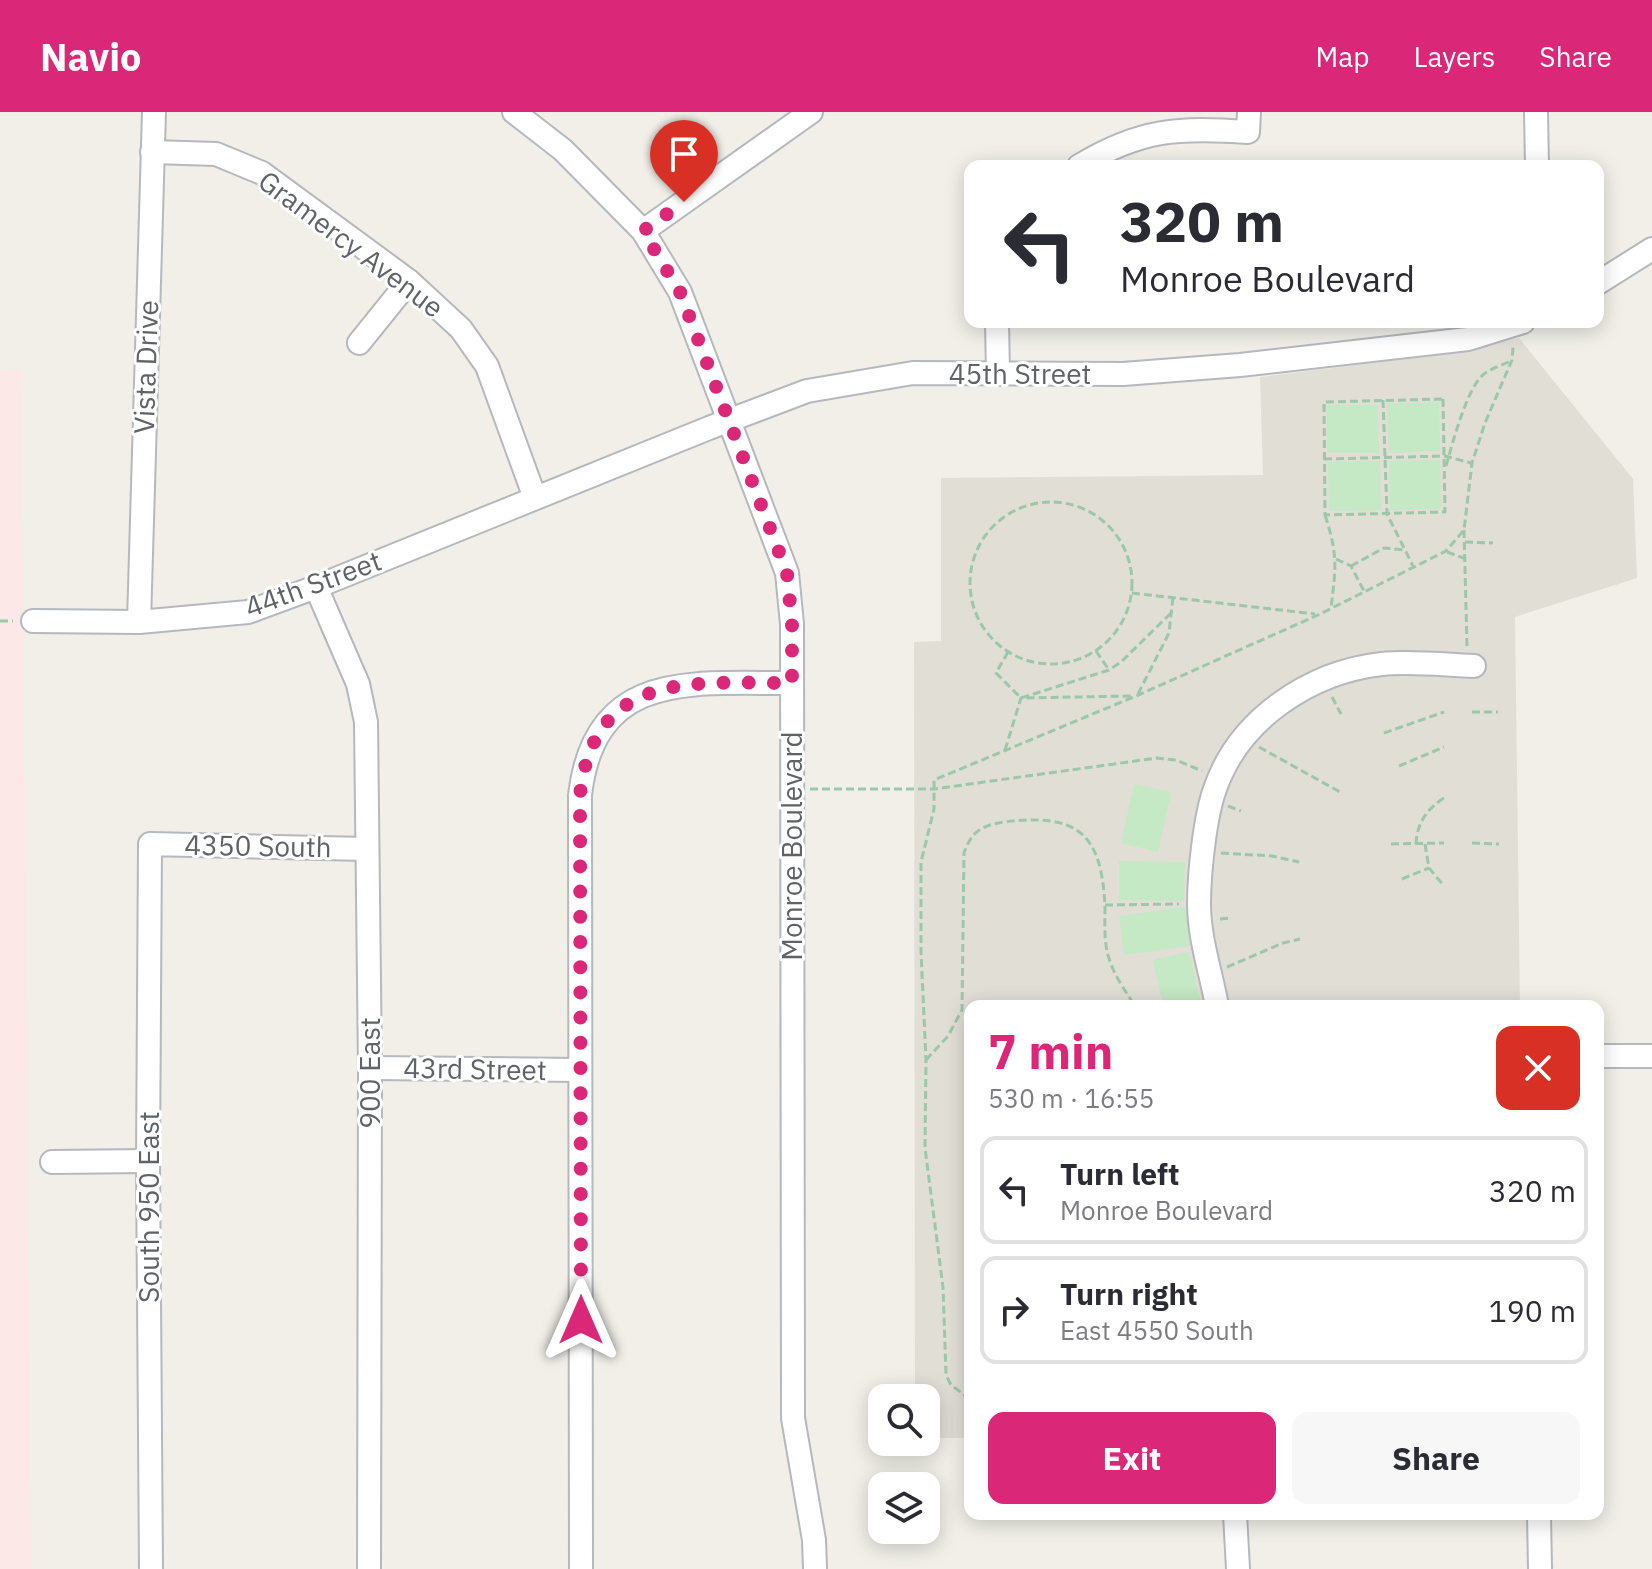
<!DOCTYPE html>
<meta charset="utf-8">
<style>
:root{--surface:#fff;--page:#f7f7f7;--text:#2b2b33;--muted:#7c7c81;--line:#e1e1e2;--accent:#db2777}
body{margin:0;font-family:"IBM Plex Sans",sans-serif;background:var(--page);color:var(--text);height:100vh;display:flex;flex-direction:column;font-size:30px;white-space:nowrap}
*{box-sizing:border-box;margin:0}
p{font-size:26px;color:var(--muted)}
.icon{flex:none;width:44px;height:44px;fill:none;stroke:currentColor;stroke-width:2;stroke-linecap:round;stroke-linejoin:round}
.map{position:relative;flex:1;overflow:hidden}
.sheet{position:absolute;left:964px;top:888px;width:640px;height:520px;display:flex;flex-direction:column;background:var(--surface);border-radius:16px;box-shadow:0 4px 20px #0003}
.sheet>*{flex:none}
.top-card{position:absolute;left:964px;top:48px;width:640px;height:168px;border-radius:16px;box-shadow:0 4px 20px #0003;background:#fff;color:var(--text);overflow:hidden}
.tools{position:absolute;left:868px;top:1272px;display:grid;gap:16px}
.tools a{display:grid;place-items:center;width:72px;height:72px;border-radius:16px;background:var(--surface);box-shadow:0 4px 20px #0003;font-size:40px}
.pin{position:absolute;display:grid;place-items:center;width:68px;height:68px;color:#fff;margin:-82px -34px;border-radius:50% 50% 50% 0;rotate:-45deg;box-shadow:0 0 8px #0007}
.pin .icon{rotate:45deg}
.me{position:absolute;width:88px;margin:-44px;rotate:0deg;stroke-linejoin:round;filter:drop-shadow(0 0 6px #0008)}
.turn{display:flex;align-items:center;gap:28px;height:168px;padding:0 24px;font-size:36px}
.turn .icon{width:104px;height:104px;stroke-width:2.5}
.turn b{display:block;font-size:56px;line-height:68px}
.round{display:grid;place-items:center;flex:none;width:84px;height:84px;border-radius:16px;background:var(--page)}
.overview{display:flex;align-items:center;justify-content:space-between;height:136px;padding:0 24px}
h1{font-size:48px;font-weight:700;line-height:60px;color:var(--accent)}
.cta{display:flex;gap:16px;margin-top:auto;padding:16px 24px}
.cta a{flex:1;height:92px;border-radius:16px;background:var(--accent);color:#fff;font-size:32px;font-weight:700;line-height:92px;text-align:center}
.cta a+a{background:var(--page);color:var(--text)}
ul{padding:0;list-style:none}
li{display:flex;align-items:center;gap:24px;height:108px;margin:0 16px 12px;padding:0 8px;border:4px solid var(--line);border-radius:16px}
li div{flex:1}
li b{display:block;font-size:30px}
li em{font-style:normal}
header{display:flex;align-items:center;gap:48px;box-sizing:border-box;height:112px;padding:0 40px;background:var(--accent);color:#fff}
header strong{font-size:38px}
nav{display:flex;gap:44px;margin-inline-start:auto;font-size:28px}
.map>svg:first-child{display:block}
.education{fill:#e1ded6}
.medical{fill:#fce8e6}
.green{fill:#c5e8c5}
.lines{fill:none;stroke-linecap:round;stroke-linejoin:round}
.minor-casing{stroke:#b5b8bc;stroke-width:26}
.path{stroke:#9cc7a9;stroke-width:3;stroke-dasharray:8 4;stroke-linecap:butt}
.minor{stroke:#fff;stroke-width:22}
.route{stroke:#db2777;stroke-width:14;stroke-dasharray:0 25.2}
.labels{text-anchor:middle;stroke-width:6;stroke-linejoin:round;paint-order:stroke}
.street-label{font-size:28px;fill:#5f6368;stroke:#fff}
</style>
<header>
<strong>Navio</strong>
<nav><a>Map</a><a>Layers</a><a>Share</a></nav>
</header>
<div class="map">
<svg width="1652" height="1457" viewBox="0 0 1652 1457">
<rect width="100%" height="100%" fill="#f1efe8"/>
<path class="education" d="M 1519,226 L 1633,367 L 1637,466 L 1515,505 L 1520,894 L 970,894 L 970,1326 L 926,1326 L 926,1286 L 915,1286 L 914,530 L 941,529 L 941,366 L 1263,363 L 1260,265 L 1454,241 Z"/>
<path class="medical" d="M 21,257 L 31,1457 L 0,1457 L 0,258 Z"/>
<g class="green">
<path d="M 1439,290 L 1440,339 L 1389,341 L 1387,292 Z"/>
<path d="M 1327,293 L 1378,293 L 1379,341 L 1327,341 Z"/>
<path d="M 1440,348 L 1441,397 L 1390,398 L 1389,349 Z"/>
<path d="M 1380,349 L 1381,398 L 1329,399 L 1328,350 Z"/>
<path d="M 1134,672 L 1171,680 L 1158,740 L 1121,731 Z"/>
<path d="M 1119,749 L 1185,750 L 1184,789 L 1119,788 Z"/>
<path d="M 1185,795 L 1190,834 L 1124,843 L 1119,804 Z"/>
<path d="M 1189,840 L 1202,894 L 1163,894 L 1153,848 Z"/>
</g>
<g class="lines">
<g class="minor-casing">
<g id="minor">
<path d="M 514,0 L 563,38 L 643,119 L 680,180 L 787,461 L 792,512 L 793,1306 L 814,1428 L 815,1457"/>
<path d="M 1536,0 L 1537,54"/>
<path d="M 152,40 L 216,42 L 262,61 L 409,169 L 461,217 L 487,254 L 535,386"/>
<path d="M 1079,54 C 1140,17 1179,15 1248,20 L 1249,0"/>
<path d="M 643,119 L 811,0"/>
<path d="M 1598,171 L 1652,137"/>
<path d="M 997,210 L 998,262"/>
<path d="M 359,231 L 409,169"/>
<path d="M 316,475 L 358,572 L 366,610 L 370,956 L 369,1457"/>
<path d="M 33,509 L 139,510 L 248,500 L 316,475 L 709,316 L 807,279 L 913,261 L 1123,262 L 1240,253 L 1468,227 L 1523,210"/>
<path d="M 139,510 L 154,0"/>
<path d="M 1217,894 C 1211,861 1199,826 1199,792 C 1199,762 1205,704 1215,677 C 1239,607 1310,560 1382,552 C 1412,549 1444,553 1474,554"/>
<path d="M 1598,944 L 1652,944"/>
<path d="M 370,956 L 580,958"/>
<path d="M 52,1050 L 148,1049"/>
<path d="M 1235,1402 L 1238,1457"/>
<path d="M 1539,1402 L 1540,1457"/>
<path d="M 151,1457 L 148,1049 L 150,732 L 366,737"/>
<path d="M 581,1457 L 580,683 C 595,556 693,572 792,571"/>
</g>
</g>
<g class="path">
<path d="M 1443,287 L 1445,400 L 1325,403 L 1324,290 Z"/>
<path d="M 1383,288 L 1387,402 L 1413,454"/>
<path d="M 1324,347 L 1445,344 L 1471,351"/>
<path d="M 1446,354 C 1452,333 1467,275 1484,262 C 1492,256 1503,253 1512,248"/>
<circle cx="1051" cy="471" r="81"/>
<path d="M 1325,403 C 1338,443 1336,455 1331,496"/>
<path d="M 1464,418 L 1467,534"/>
<path d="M 1465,430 L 1493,431"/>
<path d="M 1447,440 L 1466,447"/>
<path d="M 1336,447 L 1351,454 L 1364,479"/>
<path d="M 1351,454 L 1384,436 L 1405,438"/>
<path d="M 1132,481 L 1315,502"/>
<path d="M 0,509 L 13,509"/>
<path d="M 1096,539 L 1109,558"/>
<path d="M 1008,540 L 996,561 L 1021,586 L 1109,558 L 1121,550 L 1171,501"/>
<path d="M 1138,582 L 1169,521 L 1173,485"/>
<path d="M 1332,585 L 1341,602"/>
<path d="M 1472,600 L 1498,600"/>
<path d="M 1384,621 L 1444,600"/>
<path d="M 1259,635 L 1340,680"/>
<path d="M 1005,638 L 1021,586 L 1131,584"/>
<path d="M 1399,654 L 1444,635"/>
<path d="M 810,677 L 934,677 L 1157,646 L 1176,648 L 1202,659"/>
<path d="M 1228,694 L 1241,699"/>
<path d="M 1472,731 L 1499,732"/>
<path d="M 1391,732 L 1444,731"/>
<path d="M 1416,732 C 1417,711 1427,697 1444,686"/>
<path d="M 1425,732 L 1429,756 L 1444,774"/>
<path d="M 1221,741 L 1272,744 L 1299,750"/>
<path d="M 1402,767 L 1429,756"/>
<path d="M 1105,793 L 1179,792"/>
<path d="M 1220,807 L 1231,806"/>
<path d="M 1227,855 L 1283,831 L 1300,827"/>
<path d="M 926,948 L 948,924 L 962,898 L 964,741 C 971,720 982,713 1004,710 C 1078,701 1102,721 1105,796 C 1105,810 1104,824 1107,839 C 1111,859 1124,877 1135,894"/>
<path d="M 970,1287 L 951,1273 L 946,1263 L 943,1175 L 925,1036 L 926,948 L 921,840 L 921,750 L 934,697 L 934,668 L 1136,584 L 1318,503 L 1446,439 L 1464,418 L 1472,351 L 1485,311 L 1512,248 L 1513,235"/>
</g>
<use href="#minor" class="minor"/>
</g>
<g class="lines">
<path class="route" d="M 581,1208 L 580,683 C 594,557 694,571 792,571 L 792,512 L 787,461 L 680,180 L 643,119 L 684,90"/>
</g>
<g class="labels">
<g class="street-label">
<text transform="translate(351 132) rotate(37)" y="10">Gramercy Avenue</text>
<text transform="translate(146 255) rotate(-88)" y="10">Vista Drive</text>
<text x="1020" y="272">45th Street</text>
<text transform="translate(313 472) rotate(-20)" y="10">44th Street</text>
<text transform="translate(258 734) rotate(1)" y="10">4350 South</text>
<text transform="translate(792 734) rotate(-90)" y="10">Monroe Boulevard</text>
<text transform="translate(475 957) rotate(1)" y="10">43rd Street</text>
<text transform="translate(370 961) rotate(-90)" y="10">900 East</text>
<text transform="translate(149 1095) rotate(-90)" y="10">South 950 East</text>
</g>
</g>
</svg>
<div class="tools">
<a><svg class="icon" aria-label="search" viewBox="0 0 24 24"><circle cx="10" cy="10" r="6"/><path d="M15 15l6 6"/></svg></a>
<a><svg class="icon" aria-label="layers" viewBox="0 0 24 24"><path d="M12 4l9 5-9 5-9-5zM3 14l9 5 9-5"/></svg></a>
</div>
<div class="pin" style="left:684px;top:90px;background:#d93025"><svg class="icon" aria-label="arrive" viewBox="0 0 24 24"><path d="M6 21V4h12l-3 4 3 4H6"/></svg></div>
<svg class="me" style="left:581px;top:1208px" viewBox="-20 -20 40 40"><path d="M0-17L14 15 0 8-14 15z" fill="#db2777" stroke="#fff" stroke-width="4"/></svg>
<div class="top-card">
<div class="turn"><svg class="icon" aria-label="left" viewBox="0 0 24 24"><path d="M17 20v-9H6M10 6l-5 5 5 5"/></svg><div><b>320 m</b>Monroe Boulevard</div></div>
</div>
<section class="sheet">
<div class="overview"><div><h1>7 min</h1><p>530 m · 16:55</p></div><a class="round" style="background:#d93025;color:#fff"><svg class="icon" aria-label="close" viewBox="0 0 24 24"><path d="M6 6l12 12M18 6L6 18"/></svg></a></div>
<ul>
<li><svg class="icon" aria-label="left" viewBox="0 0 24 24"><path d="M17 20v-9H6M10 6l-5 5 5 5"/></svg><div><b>Turn left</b><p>Monroe Boulevard</p></div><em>320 m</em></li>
<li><svg class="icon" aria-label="right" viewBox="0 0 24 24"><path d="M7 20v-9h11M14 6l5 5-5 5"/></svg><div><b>Turn right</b><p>East 4550 South</p></div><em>190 m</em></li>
</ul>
<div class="cta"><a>Exit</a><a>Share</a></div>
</section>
</div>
